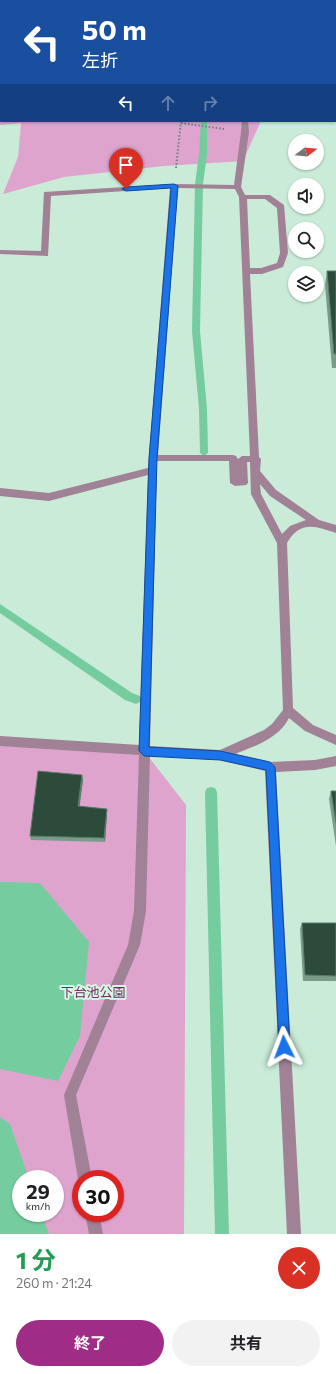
<!DOCTYPE html>
<html lang="ja">
<meta charset="utf-8">
<style>
:root{--surface:#fff;--page:#f2f2f2;--text:#202124;--muted:#757577;--accent:#9f2c87}
body{margin:0;font-family:Commissioner,"Noto Sans JP",sans-serif;background:var(--page);color:var(--text);height:100vh;display:flex;flex-direction:column;font-size:15px;white-space:nowrap}
*{box-sizing:border-box;margin:0}
p{font-size:13px;color:var(--muted)}
.icon{flex:none;width:22px;height:22px;fill:none;stroke:currentColor;stroke-width:2;stroke-linecap:round;stroke-linejoin:round}
.map{position:relative;height:1234px;overflow:hidden}
.side{display:flex;flex-direction:column;background:var(--surface);flex:1}
.side>*{flex:none}
.banner{position:absolute;left:0px;top:0px;width:336px;height:122px;box-shadow:0 1px 3px #0004;background:#1a4fa0;color:#fff;overflow:hidden}
.needle{width:26px;rotate:74deg}
.buttons{position:absolute;left:288px;top:134px;display:grid;gap:8px}
.buttons a{display:grid;place-items:center;width:36px;height:36px;border-radius:50%;background:var(--surface);box-shadow:0 1px 3px #0004;font-size:20px}
.speed{position:absolute;left:12px;top:1170px;display:flex;gap:8px;font-size:20px;font-weight:700;text-align:center}
.speed>*{display:grid;place-content:center;width:52px;height:52px;border-radius:50%;background:var(--surface);box-shadow:0 1px 3px #0004;line-height:1}
.speed small{font-size:10px;font-weight:400}
.speed .limit{border:6px solid #d22;background:#fff;color:#111}
.pin{position:absolute;display:grid;place-items:center;width:34px;height:34px;color:#fff;margin:-41px -17px;border-radius:50% 50% 50% 0;rotate:-45deg;box-shadow:0 0 4px #0007}
.pin .icon{rotate:45deg}
.me{position:absolute;width:44px;margin:-22px;rotate:357deg;stroke-linejoin:round;filter:drop-shadow(0 0 3px #0008)}
.turn{display:flex;align-items:center;gap:14px;height:84px;padding:0 16px;font-size:18px}
.turn .icon{width:52px;height:52px;stroke-width:2.5}
.turn b{display:block;font-size:28px;line-height:34px}
.lanes{display:flex;align-items:center;height:38px;padding:0 16px;background:#0003;justify-content:center;gap:20px;direction:ltr}
.lanes .off{opacity:.35}
.round{display:grid;place-items:center;flex:none;width:42px;height:42px;border-radius:21px;background:var(--page)}
.head{display:flex;align-items:center;justify-content:space-between;height:68px;padding:0 16px}
h1{font-size:24px;font-weight:700;line-height:30px;color:#1e9e55}
.primary-button{display:flex;gap:8px;margin-top:auto;padding:8px 16px}
.primary-button a{flex:1;height:46px;border-radius:24px;background:var(--accent);color:#fff;font-size:16px;font-weight:700;line-height:46px;text-align:center}
.primary-button a+a{background:var(--page);color:var(--text)}
.map>svg:first-child{display:block}
.green{fill:#dfa4ce;fill-rule:evenodd}
.water{fill:#75cc9f}
.lines{fill:none;stroke-linecap:round;stroke-linejoin:round}
.stream{fill:#75cc9f;fill-rule:evenodd}
.path{stroke:#6b8275;stroke-width:2;stroke-dasharray:1.5 2;stroke-linecap:butt}
.minor{fill:#a08196;fill-rule:evenodd}
.wall{fill:#7b9b89}
.shaded-wall{fill:#5c7b6a}
.building{fill:#2d4b3b;stroke:#5c7b6a}
.route{fill:#1a73e8;stroke:#114b97}
.labels{text-anchor:middle;stroke-width:4;stroke-linejoin:round;paint-order:stroke}
.near-park-label{font-size:13px;fill:#772565;stroke:#d6f9e4}
</style>
<div class="map">
<svg width="336" height="1234" viewBox="0 0 336 1234">
<rect width="100%" height="100%" fill="#c9ebd7"/>
<g class="green">
<path d="M 0,0 L 199,1 L 1,1 L 1,121 L 261,121 L 243,161 L 164,166 L 64,177 L 3,194 L 18,157 L 21,123 L 0,125 Z"/>
<path d="M 0,741 L 144,751 L 186,805 L 184,1234 L 0,1234 ZM 21,1179 L 55,1179 L 55,1213 L 21,1213 ZM 81,1179 L 115,1179 L 115,1213 L 81,1213 Z"/>
</g>
<g class="water">
<path d="M 0,882 L 40,883 L 89,942 L 80,1036 L 58,1081 L 0,1069 Z"/>
<path d="M 0,1117 L 10,1124 L 29,1179 L 21,1179 L 21,1213 L 41,1213 L 49,1234 L 0,1234 Z"/>
</g>
<g class="lines">
<g class="stream">
<rect x="213" y="0" width="6" height="1"/>
<path d="M 201,121 L 207,121 L 207,154 L 203,184 L 200,331 L 207,409 L 208,453 L 204,456 L 200,453 L 199,409 L 192,331 L 195,184 L 199,154 Z"/>
<path d="M 0,604 L 132,693 L 140,696 L 141,699 L 140,702 L 136,704 L 125,700 L 0,613 Z"/>
<path d="M 211,787 L 215,788 L 217,792 L 229,1234 L 215,1234 L 205,792 L 207,788 Z"/>
</g>
<g class="path">
<path d="M 181,123 L 224,129"/>
<path d="M 176,168 L 181,121"/>
</g>
<g class="minor">
<rect x="192" y="0" width="6" height="1"/>
<rect x="241" y="0" width="6" height="1"/>
<path d="M 242,121 L 248,121 L 249,132 L 241,187 L 245,195 L 270,195 L 284,205 L 288,253 L 283,267 L 262,274 L 250,274 L 259,457 L 261,459 L 260,471 L 276,490 L 319,520 L 336,525 L 336,533 C 316,526 300,520 287,543 L 293,708 L 313,725 L 336,735 L 336,745 L 305,731 L 289,718 C 279,738 256,746 235,754 L 270,762 L 315,760 L 336,756 L 336,766 L 315,770 L 276,772 L 301,1234 L 287,1234 L 265,771 L 220,760 L 150,755 L 146,911 L 140,945 L 76,1095 L 92,1179 L 81,1179 L 81,1184 L 78,1179 L 64,1095 L 128,945 L 134,911 L 139,755 L 0,746 L 0,736 L 139,745 L 148,475 L 49,501 L 0,496 L 0,488 L 49,493 L 148,468 L 170,188 L 51,196 L 48,256 L 0,254 L 0,250 L 41,251 L 44,192 L 174,184 L 234,185 L 241,132 ZM 178,188 L 235,189 L 239,197 L 250,456 L 242,456 L 238,459 L 236,456 L 233,455 L 158,455 ZM 247,199 L 265,199 L 277,208 L 280,253 L 277,263 L 261,268 L 250,268 ZM 157,461 L 229,461 L 230,483 L 235,486 L 246,485 L 248,483 L 247,462 L 250,462 L 251,494 L 277,543 L 283,710 L 272,724 L 264,730 L 220,750 L 150,746 ZM 260,484 L 270,496 L 306,520 L 290,526 L 282,534 L 261,494 Z"/>
<path d="M 85,1213 L 99,1213 L 103,1234 L 89,1234 Z"/>
</g>
</g>
<g class="wall">
<path d="M 327,271 L 336,271 L 336,368 L 332,368 L 325,285 Z"/>
<path d="M 82,775 L 83,780 L 79,806 L 107,809 L 107,814 L 105,842 L 31,840 L 30,836 Z"/>
<path d="M 331,791 L 336,791 L 336,846 L 329,799 Z"/>
<path d="M 302,923 L 336,923 L 336,981 L 303,981 L 300,929 Z"/>
</g>
<g class="shaded-wall">
<path d="M 82,775 L 83,780 L 79,811 L 78,806 Z"/>
<path d="M 107,809 L 107,814 L 105,842 L 104,838 Z"/>
</g>
<g class="building">
<path d="M 327,271 L 336,271 L 336,354 L 334,354 Z"/>
<path d="M 38,771 L 82,775 L 78,806 L 107,809 L 104,838 L 30,836 Z"/>
<path d="M 331,791 L 336,791 L 336,823 Z"/>
<path d="M 302,923 L 336,923 L 336,976 L 305,975 Z"/>
</g>
<path class="route" d="M 174,184 L 178,186 L 157,458 L 149,747 L 220,751 L 270,762 L 275,767 L 290,1047 L 288,1051 L 284,1053 L 280,1051 L 279,1047 L 266,770 L 220,760 L 144,756 L 139,751 L 149,458 L 171,188 L 126,191 L 122,189 L 126,187 Z"/>
<g class="labels">
<g class="near-park-label">
<text x="93" y="997">下台池公園</text>
</g>
</g>
</svg>
<div class="buttons">
<a><svg class="needle" viewBox="-14 -14 28 28"><path d="M0-13l5 13h-10z" fill="#e53935"/><path d="M0 13l5-13h-10z" fill="#757577"/></svg></a>
<a><svg class="icon" aria-label="sound" viewBox="0 0 24 24"><path d="M4 9h4l5-4v14l-5-4H4zM17 9q2 3 0 6"/></svg></a>
<a><svg class="icon" aria-label="search" viewBox="0 0 24 24"><circle cx="10" cy="10" r="6"/><path d="M15 15l6 6"/></svg></a>
<a><svg class="icon" aria-label="layers" viewBox="0 0 24 24"><path d="M12 4l9 5-9 5-9-5zM3 14l9 5 9-5"/></svg></a>
</div>
<div class="speed"><div>29<small>km/h</small></div><div class="limit">30</div></div>
<div class="pin" style="left:126px;top:189px;background:#d93025"><svg class="icon" aria-label="arrive" viewBox="0 0 24 24"><path d="M6 21V4h12l-3 4 3 4H6"/></svg></div>
<svg class="me" style="left:284px;top:1047px" viewBox="-20 -20 40 40"><path d="M0-17L14 15 0 8-14 15z" fill="#1a73e8" stroke="#fff" stroke-width="4"/></svg>
<div class="banner">
<div class="turn"><svg class="icon" aria-label="left" viewBox="0 0 24 24"><path d="M17 20v-9H6M10 6l-5 5 5 5"/></svg><div><b>50 m</b>左折</div></div>
<div class="lanes"><svg class="icon" aria-label="left" viewBox="0 0 24 24"><path d="M17 20v-9H6M10 6l-5 5 5 5"/></svg><svg class="icon off" aria-label="ahead" viewBox="0 0 24 24"><path d="M12 20V5M6 11l6-6 6 6"/></svg><svg class="icon off" aria-label="right" viewBox="0 0 24 24"><path d="M7 20v-9h11M14 6l5 5-5 5"/></svg></div>
</div>
</div>
<section class="side">
<div class="head"><div><h1>1 分</h1><p>260 m · 21:24</p></div><a class="round" style="background:#d93025;color:#fff"><svg class="icon" aria-label="close" viewBox="0 0 24 24"><path d="M6 6l12 12M18 6L6 18"/></svg></a></div>
<div class="primary-button"><a>終了</a><a>共有</a></div>
</section>
